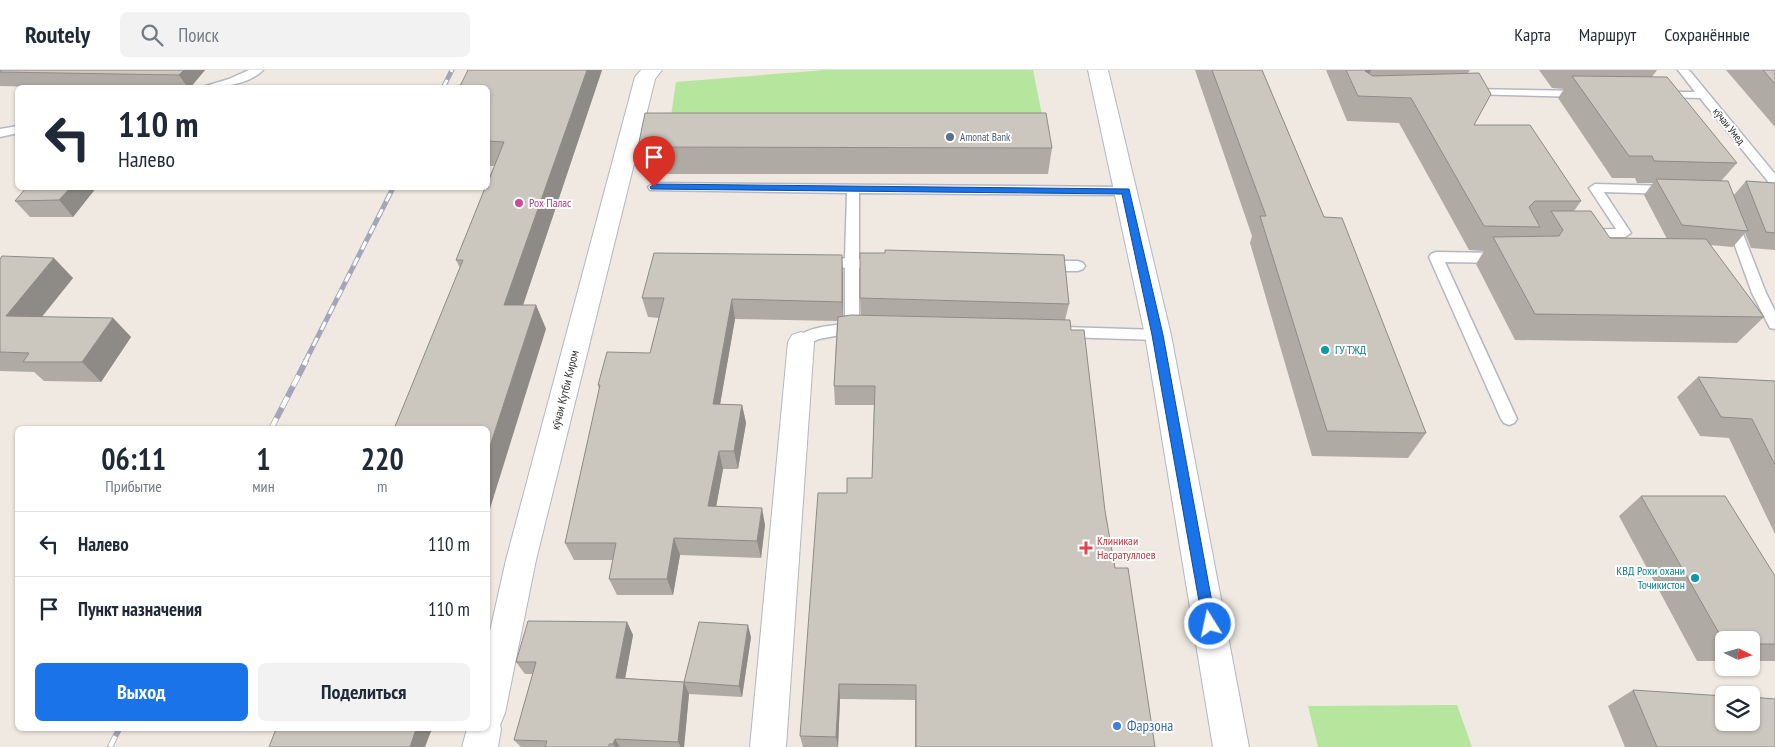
<!DOCTYPE html>
<html lang="ru">
<meta charset="utf-8">
<style>
:root{--surface:#fff;--page:#f2f2f3;--text:#1f2937;--muted:#747a83;--line:#e0e1e3;--accent:#1a73e8}
body{margin:0;font-family:"PT Sans Narrow",sans-serif;background:var(--page);color:var(--text);height:100vh;display:flex;flex-direction:column;font-size:19px;white-space:nowrap}
*{box-sizing:border-box;margin:0}
p{font-size:16px;color:var(--muted)}
.icon{flex:none;width:28px;height:28px;fill:none;stroke:currentColor;stroke-width:2;stroke-linecap:round;stroke-linejoin:round}
.map{position:relative;flex:1;overflow:hidden}
.side{position:absolute;left:15px;top:356px;width:475px;height:305px;display:flex;flex-direction:column;background:var(--surface);border-radius:8px;box-shadow:0 1px 4px #0004}
.side>*{flex:none}
.hud{position:absolute;left:15px;top:15px;width:475px;height:105px;border-radius:8px;box-shadow:0 1px 4px #0004;background:#fff;color:var(--text);overflow:hidden}
.needle{width:32px;rotate:95deg}
.controls{position:absolute;left:1715px;top:561px;display:grid;gap:10px}
.controls a{display:grid;place-items:center;width:45px;height:45px;border-radius:8px;background:var(--surface);box-shadow:0 1px 4px #0004;font-size:25px}
.pin{position:absolute;display:grid;place-items:center;width:42px;height:42px;color:#fff;margin:-51px -21px;border-radius:50% 50% 50% 0;rotate:-45deg;box-shadow:0 0 5px #0007}
.pin .icon{rotate:45deg}
.me{position:absolute;width:55px;margin:-28px;rotate:350deg;stroke-linejoin:round;filter:drop-shadow(0 0 4px #0008)}
.turn{display:flex;align-items:center;gap:18px;height:105px;padding:0 20px;font-size:22px}
.turn .icon{width:65px;height:65px;stroke-width:2.5}
.turn b{display:block;font-size:35px;line-height:42px}
.eta{display:flex;justify-content:space-evenly;align-items:center;height:85px;text-align:center}
.eta b{font-size:30px;font-weight:800;line-height:35px}
.action{display:flex;gap:10px;margin-top:auto;padding:10px 20px}
.action a{flex:1;height:58px;border-radius:8px;background:var(--accent);color:#fff;font-size:20px;font-weight:800;line-height:58px;text-align:center}
.action a+a{background:var(--page);color:var(--text)}
ul{padding:0;list-style:none}
li{display:flex;align-items:center;gap:15px;height:65px;padding:0 20px;border-top:1px solid var(--line)}
li div{flex:1}
li b{display:block;font-size:19px}
li em{font-style:normal}
header{display:flex;align-items:center;gap:30px;box-sizing:border-box;height:70px;padding:0 25px;background:var(--surface);border-bottom:1px solid var(--line)}
header strong{font-size:24px}
nav{display:flex;gap:28px;margin-inline-start:auto;font-size:18px}
.search{width:350px;height:45px;background:var(--page);display:flex;align-items:center;gap:12px;box-sizing:border-box;padding:0 18px;border-radius:8px;color:var(--muted);font-size:19px}
.map>svg:first-child{display:block}
.green{fill:#b6e59e}
.lines{fill:none;stroke-linecap:round;stroke-linejoin:round}
.service-casing{stroke:#b4b7c1;stroke-width:3}
.minor-casing{stroke:#b4b7c1;stroke-width:2}
.service{fill:#fff;fill-rule:evenodd}
.minor{fill:#fff;fill-rule:evenodd}
.rail-far1-casing{stroke:#a3a6b8;stroke-width:5}
.rail-casing{stroke:#a3a6b8;stroke-width:6}
.rail-far1{stroke:#fff;stroke-width:3;stroke-dasharray:9;stroke-linecap:butt}
.rail{stroke:#fff;stroke-width:4.5;stroke-dasharray:12;stroke-linecap:butt}
.wall{fill:#afaba4}
.shaded-wall{fill:#8e8b86}
.building{fill:#cbc7bf;stroke:#8e8b86}
.route{fill:#1a73e8;stroke:#114b97}
.service-dot{fill:#5c6f8a;stroke:#fff;stroke-width:2}
.hotel-dot{fill:#d1479c;stroke:#fff;stroke-width:2}
.culture-dot{fill:#0f9aa8;stroke:#fff;stroke-width:2}
.health-dot{fill:#e0444e;stroke:#fff;stroke-width:2}
.shop-dot{fill:#3f7fe0;stroke:#fff;stroke-width:2}
.labels{text-anchor:middle;stroke-width:4;stroke-linejoin:round;paint-order:stroke}
.far-street-label{font-size:11px;fill:#2e2e2e;stroke:#fff}
.far-service-label{font-size:11px;fill:#4e5e75;stroke:#fff;text-anchor:start}
.hotel-label{font-size:12px;fill:#b23c85;stroke:#fff;text-anchor:start}
.culture-label{font-size:12px;fill:#0d838f;stroke:#fff;text-anchor:start}
.street-label{font-size:12px;fill:#2e2e2e;stroke:#fff}
.health-label{font-size:12px;fill:#be3a42;stroke:#fff;text-anchor:start}
.near-shop-label{font-size:15px;fill:#366cbe;stroke:#fff;text-anchor:start}
</style>
<header>
<strong>Routely</strong>
<div class="search"><svg class="icon" aria-label="search" viewBox="0 0 24 24"><circle cx="10" cy="10" r="6"/><path d="M15 15l6 6"/></svg>Поиск</div>
<nav><a>Карта</a><a>Маршрут</a><a>Сохранённые</a></nav>
</header>
<div class="map">
<svg width="1775" height="677" viewBox="0 0 1775 677">
<rect width="100%" height="100%" fill="#efe9e1"/>
<g class="green">
<path d="M 825,0 L 1033,0 L 1045,60 L 669,59 L 676,12 Z"/>
<path d="M 1457,635 L 1472,677 L 1318,677 L 1308,636 Z"/>
</g>
<g class="lines">
<g class="service-casing">
<g id="service">
<path d="M 249,0 L 263,0 C 249,15 218,18 199,18 L 229,9 Z"/>
<path d="M 1678,0 L 1689,0 L 1775,104 L 1775,116 L 1771,115 L 1700,28 L 1659,27 L 1657,25 L 1663,22 L 1695,22 Z"/>
<path d="M 1470,19 L 1582,21 L 1588,24 L 1582,27 L 1466,24 L 1464,22 L 1466,20 Z"/>
<path d="M 18,56 L 18,63 L 0,67 L 0,59 Z"/>
<path d="M 654,113 L 1126,117 L 1132,121 L 1126,125 L 859,123 L 859,189 L 884,191 L 886,194 L 884,197 L 859,198 L 859,253 L 863,257 L 861,261 L 819,269 L 801,277 L 796,276 L 794,272 C 802,257 830,256 845,254 L 845,198 L 837,196 L 835,193 L 837,190 L 845,188 L 847,123 L 650,120 L 648,117 Z"/>
<path d="M 1595,114 L 1669,116 L 1675,120 L 1669,124 L 1604,122 L 1631,163 L 1625,167 L 1586,167 L 1581,166 L 1580,163 L 1581,160 L 1616,159 L 1589,118 Z"/>
<path d="M 1732,147 L 1738,151 L 1766,223 L 1775,241 L 1775,259 L 1770,258 L 1752,223 L 1726,151 Z"/>
<path d="M 1436,182 L 1501,183 L 1506,185 L 1508,188 L 1506,191 L 1501,193 L 1445,192 L 1517,349 L 1514,353 L 1509,355 L 1504,353 L 1501,349 L 1429,187 L 1431,184 Z"/>
<path d="M 1045,191 L 1078,191 L 1083,193 L 1085,196 L 1083,199 L 1078,201 L 1045,201 L 1040,199 L 1038,196 L 1040,193 Z"/>
<path d="M 1064,257 L 1158,260 L 1163,261 L 1165,265 L 1163,269 L 1158,270 L 1064,267 L 1059,266 L 1057,262 L 1059,258 Z"/>
</g>
</g>
<g class="minor-casing">
<g id="minor">
<path d="M 641,0 L 662,0 L 655,9 L 536,490 L 505,643 L 500,655 L 501,659 L 498,677 L 462,677 L 467,659 L 488,659 L 488,570 L 506,490 L 635,7 Z"/>
<path d="M 1088,0 L 1108,0 L 1171,265 L 1249,677 L 1213,677 L 1145,265 Z"/>
<path d="M 801,262 L 810,265 L 814,272 L 786,677 L 750,677 L 788,272 L 792,265 Z"/>
</g>
</g>
<use href="#service" class="service"/>
<use href="#minor" class="minor"/>
<g class="rail-far1-casing">
<g id="rail-far1">
<path d="M 443,18 L 452,0"/>
<path d="M 305,292 L 393,118"/>
</g>
</g>
<g class="rail-casing">
<g id="rail">
<path d="M 271,359 L 306,291"/>
<path d="M 110,677 L 119,659"/>
</g>
</g>
<use href="#rail-far1" class="rail-far1"/>
<use href="#rail" class="rail"/>
</g>
<g class="wall">
<path d="M 0,0 L 205,0 L 190,18 L 80,18 L 0,16 Z"/>
<path d="M 602,0 L 523,235 L 536,235 L 546,259 L 460,198 L 456,190 L 494,96 L 488,96 L 488,18 Z"/>
<path d="M 1195,0 L 1262,0 L 1324,147 L 1426,363 L 1408,388 L 1312,386 L 1250,173 L 1252,166 Z"/>
<path d="M 1326,0 L 1470,0 L 1468,3 L 1474,55 L 1581,131 L 1574,141 L 1610,168 L 1667,169 L 1644,125 L 1653,113 L 1637,113 L 1635,108 L 1612,108 L 1558,28 L 1564,19 L 1552,18 L 1539,0 L 1657,0 L 1652,7 L 1737,93 L 1721,111 L 1734,125 L 1746,111 L 1775,113 L 1775,180 L 1751,178 L 1745,163 L 1733,177 L 1710,175 L 1764,247 L 1737,273 L 1515,270 L 1476,194 L 1484,181 L 1469,180 L 1399,53 L 1347,51 Z"/>
<path d="M 1726,0 L 1775,0 L 1775,57 Z"/>
<path d="M 638,77 L 1052,78 L 1048,104 L 644,104 Z"/>
<path d="M 96,118 L 73,147 L 30,147 L 15,131 Z"/>
<path d="M 0,189 L 73,208 L 42,247 L 113,248 L 131,267 L 101,312 L 44,311 L 34,302 L 0,301 Z"/>
<path d="M 843,205 L 843,246 L 861,245 L 860,228 L 1069,234 L 1065,250 L 1071,260 L 1115,498 L 1155,677 L 915,677 L 915,630 L 840,629 L 838,677 L 803,677 L 800,666 L 847,423 L 872,408 L 874,335 L 835,335 L 834,316 L 837,251 L 735,249 L 720,334 L 742,335 L 746,353 L 738,399 L 723,399 L 716,436 L 765,455 L 761,488 L 680,485 L 673,525 L 617,525 L 609,509 L 613,490 L 574,490 L 565,473 L 599,320 L 598,315 L 650,283 L 659,248 L 648,247 L 642,228 Z"/>
<path d="M 1698,307 L 1775,311 L 1775,464 L 1729,368 L 1700,366 L 1677,327 Z"/>
<path d="M 1641,426 L 1775,506 L 1775,591 L 1751,591 L 1751,570 L 1724,570 L 1724,591 L 1697,591 L 1619,446 Z"/>
<path d="M 627,552 L 633,565 L 625,608 L 684,612 L 751,567 L 742,627 L 689,624 L 684,677 L 521,677 L 514,670 L 533,604 L 525,604 L 516,592 Z"/>
<path d="M 1633,620 L 1775,677 L 1625,677 L 1608,636 Z"/>
</g>
<g class="shaded-wall">
<path d="M 184,0 L 205,0 L 190,18 L 188,18 L 179,5 Z"/>
<path d="M 587,0 L 602,0 L 515,259 L 504,235 Z"/>
<path d="M 1367,0 L 1371,0 L 1362,20 L 1365,1 Z"/>
<path d="M 70,118 L 96,118 L 73,147 L 59,130 Z"/>
<path d="M 842,185 L 843,205 L 843,251 L 842,232 Z"/>
<path d="M 54,188 L 73,208 L 26,266 L 6,246 Z"/>
<path d="M 732,229 L 735,249 L 717,352 L 713,334 Z"/>
<path d="M 536,235 L 546,259 L 488,445 L 488,382 Z"/>
<path d="M 113,248 L 131,267 L 101,312 L 82,292 Z"/>
<path d="M 742,335 L 746,353 L 738,399 L 734,381 Z"/>
<path d="M 719,381 L 723,399 L 713,454 L 708,436 Z"/>
<path d="M 762,438 L 765,455 L 761,488 L 757,471 Z"/>
<path d="M 674,468 L 680,485 L 673,525 L 667,509 Z"/>
<path d="M 627,552 L 633,565 L 623,620 L 616,608 Z"/>
<path d="M 748,555 L 751,567 L 742,627 L 739,616 Z"/>
<path d="M 684,612 L 689,624 L 684,677 L 681,677 L 678,672 Z"/>
<path d="M 839,614 L 840,629 L 838,677 L 836,667 Z"/>
<path d="M 416,659 L 432,659 L 425,677 L 410,677 Z"/>
<path d="M 615,669 L 620,677 L 615,677 L 613,674 Z"/>
</g>
<g class="building">
<path d="M 0,0 L 184,0 L 179,5 L 0,2 Z"/>
<path d="M 468,0 L 587,0 L 504,235 L 536,235 L 488,382 L 488,359 L 394,359 L 463,190 L 456,190 L 485,118 L 488,118 L 488,112 L 504,72 L 488,71 L 488,18 L 459,18 Z"/>
<path d="M 1212,0 L 1262,0 L 1324,147 L 1342,148 L 1426,363 L 1327,361 L 1260,146 L 1266,146 Z"/>
<path d="M 1346,0 L 1367,0 L 1365,1 L 1373,6 L 1479,3 L 1491,24 L 1474,55 L 1530,55 L 1581,131 L 1535,131 L 1529,137 L 1540,157 L 1484,156 L 1411,28 L 1358,26 Z"/>
<path d="M 1763,0 L 1775,0 L 1775,14 Z"/>
<path d="M 1572,6 L 1667,7 L 1737,93 L 1654,91 L 1652,86 L 1629,86 Z"/>
<path d="M 645,43 L 1046,43 L 1052,78 L 638,77 Z"/>
<path d="M 1656,109 L 1728,111 L 1748,161 L 1682,155 Z"/>
<path d="M 1746,111 L 1775,113 L 1775,163 L 1766,162 Z"/>
<path d="M 26,118 L 70,118 L 59,130 L 15,131 Z"/>
<path d="M 1551,141 L 1591,141 L 1610,168 L 1706,169 L 1764,247 L 1535,244 L 1493,167 L 1559,166 L 1563,160 Z"/>
<path d="M 885,180 L 1064,185 L 1069,234 L 860,228 L 860,183 L 885,183 Z"/>
<path d="M 654,183 L 842,185 L 842,232 L 732,229 L 713,334 L 742,335 L 734,381 L 719,381 L 708,436 L 762,438 L 757,471 L 674,468 L 667,509 L 609,509 L 616,473 L 565,473 L 600,315 L 598,315 L 607,282 L 650,283 L 664,228 L 642,228 Z"/>
<path d="M 2,186 L 54,188 L 6,246 L 113,248 L 82,292 L 23,292 L 29,283 L 0,282 L 0,189 Z"/>
<path d="M 851,245 L 1070,250 L 1071,260 L 1084,260 L 1105,441 L 1115,498 L 1128,498 L 1155,677 L 916,677 L 916,615 L 839,614 L 836,667 L 800,666 L 818,423 L 847,423 L 847,408 L 872,408 L 875,316 L 834,316 L 838,247 Z"/>
<path d="M 1698,307 L 1775,311 L 1775,395 L 1752,349 L 1721,347 Z"/>
<path d="M 1641,426 L 1725,426 L 1775,506 L 1775,574 L 1751,574 L 1751,570 L 1724,570 L 1724,572 Z"/>
<path d="M 528,551 L 627,552 L 616,608 L 684,612 L 678,672 L 615,669 L 613,674 L 609,674 L 609,677 L 545,677 L 547,671 L 514,670 L 536,592 L 516,592 Z"/>
<path d="M 699,552 L 748,555 L 739,616 L 684,612 Z"/>
<path d="M 1633,620 L 1724,626 L 1724,652 L 1751,652 L 1751,627 L 1775,629 L 1775,677 L 1657,677 Z"/>
<path d="M 276,659 L 416,659 L 410,677 L 269,677 Z"/>
</g>
<path class="route" d="M 654,114 L 1129,119 L 1163,265 L 1216,554 L 1214,558 L 1210,560 L 1205,558 L 1203,554 L 1152,265 L 1122,124 L 651,119 L 650,117 Z"/>
<circle class="service-dot" cx="950" cy="67" r="5"/>
<circle class="hotel-dot" cx="519" cy="133" r="5"/>
<g class="culture-dot">
<circle cx="1325" cy="280" r="5"/>
<circle cx="1695" cy="508" r="5"/>
</g>
<path class="health-dot" d="M1083.5 470.5h5v5h5v5h-5v5h-5v-5h-5v-5h5z"/>
<circle class="shop-dot" cx="1117" cy="656" r="5"/>
<g class="labels">
<g class="far-street-label">
<text transform="translate(1729 56) rotate(51)" y="4">кӯчаи Умед</text>
</g>
<g class="far-service-label">
<text x="960" y="71">Amonat Bank</text>
</g>
<g class="hotel-label">
<text x="529" y="137">Рох Палас</text>
</g>
<g class="culture-label">
<text x="1335" y="284">ГУ ТЖД</text>
<text x="1685" y="505" text-anchor="end">КВД Рохи охани<tspan x="1685" dy="14">Точикистон</tspan></text>
</g>
<g class="street-label">
<text transform="translate(565 320) rotate(-76)" y="4">кӯчаи Кутби Киром</text>
</g>
<g class="health-label">
<text x="1097" y="475">Клиникаи<tspan x="1097" dy="14">Насратуллоев</tspan></text>
</g>
<g class="near-shop-label">
<text x="1127" y="661">Фарзона</text>
</g>
</g>
</svg>
<div class="controls">
<a><svg class="needle" viewBox="-14 -14 28 28"><path d="M0-13l5 13h-10z" fill="#e53935"/><path d="M0 13l5-13h-10z" fill="#747a83"/></svg></a>
<a><svg class="icon" aria-label="layers" viewBox="0 0 24 24"><path d="M12 4l9 5-9 5-9-5zM3 14l9 5 9-5"/></svg></a>
</div>
<div class="pin" style="left:654px;top:117px;background:#d93025"><svg class="icon" aria-label="arrive" viewBox="0 0 24 24"><path d="M6 21V4h12l-3 4 3 4H6"/></svg></div>
<svg class="me" style="left:1210px;top:554px" viewBox="-20 -20 40 40"><circle r="17" fill="#1a73e8" stroke="#fff" stroke-width="3"/><path d="M0-11L8 9 0 5-8 9z" fill="#fff"/></svg>
<div class="hud">
<div class="turn"><svg class="icon" aria-label="left" viewBox="0 0 24 24"><path d="M17 20v-9H6M10 6l-5 5 5 5"/></svg><div><b>110 m</b>Налево</div></div>
</div>
<section class="side">
<div class="eta">
<div><b>06:11</b><p>Прибытие</p></div>
<div><b>1</b><p>мин</p></div>
<div><b>220</b><p>m</p></div>
</div>
<ul>
<li><svg class="icon" aria-label="left" viewBox="0 0 24 24"><path d="M17 20v-9H6M10 6l-5 5 5 5"/></svg><div><b>Налево</b></div><em>110 m</em></li>
<li><svg class="icon" aria-label="arrive" viewBox="0 0 24 24"><path d="M6 21V4h12l-3 4 3 4H6"/></svg><div><b>Пункт назначения</b></div><em>110 m</em></li>
</ul>
<div class="action"><a>Выход</a><a>Поделиться</a></div>
</section>
</div>
